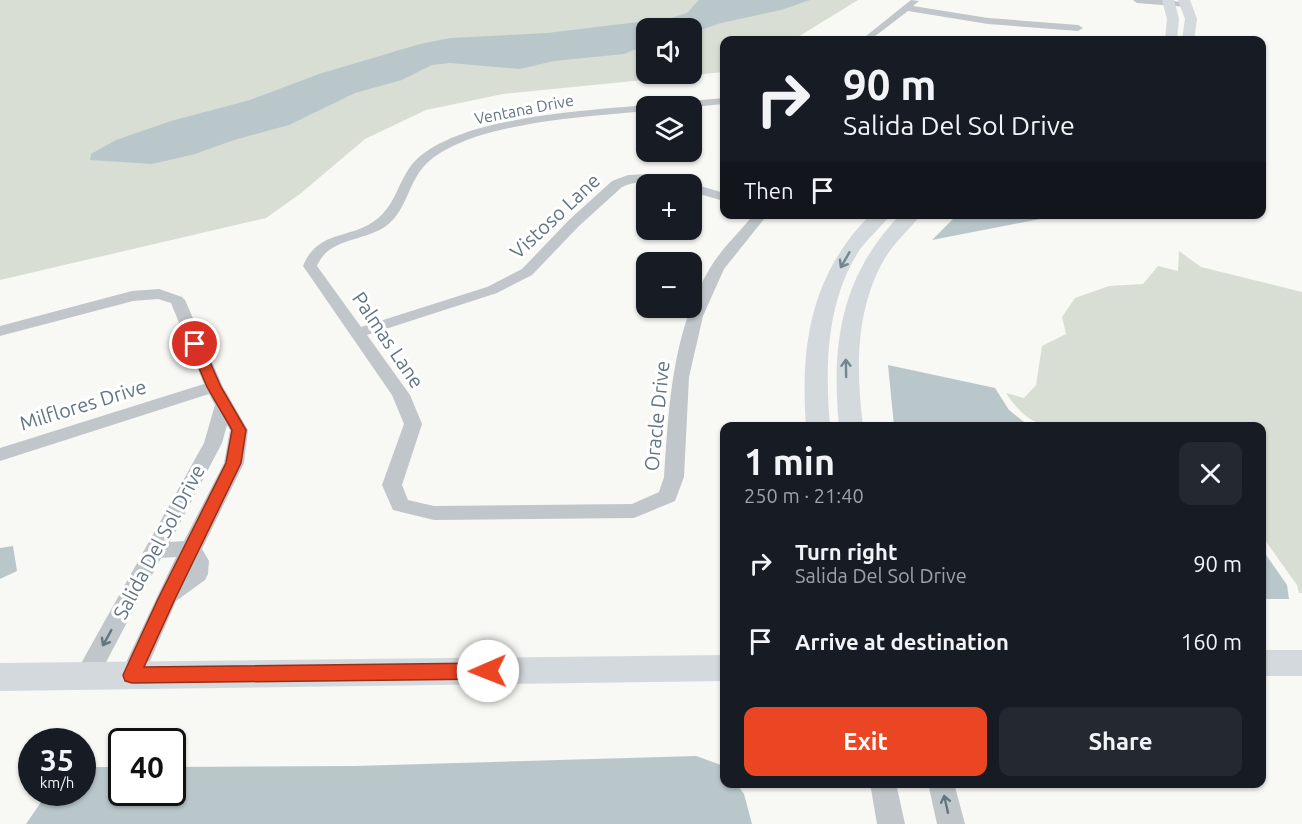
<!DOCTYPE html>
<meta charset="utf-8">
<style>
:root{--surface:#171b24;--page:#242831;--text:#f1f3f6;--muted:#9ea1a6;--accent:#eb4623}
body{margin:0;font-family:Ubuntu,sans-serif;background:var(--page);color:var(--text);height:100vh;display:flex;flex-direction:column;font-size:22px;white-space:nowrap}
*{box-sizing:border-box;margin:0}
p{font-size:20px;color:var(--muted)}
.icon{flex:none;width:33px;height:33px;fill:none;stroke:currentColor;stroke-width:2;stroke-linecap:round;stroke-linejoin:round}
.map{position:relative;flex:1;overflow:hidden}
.sheet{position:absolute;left:720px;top:422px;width:546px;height:366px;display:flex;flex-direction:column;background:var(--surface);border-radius:12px;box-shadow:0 2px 4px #0004}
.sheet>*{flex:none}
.guide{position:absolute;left:720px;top:36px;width:546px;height:183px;border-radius:12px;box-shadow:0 2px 4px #0004;background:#171b24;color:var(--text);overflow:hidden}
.buttons{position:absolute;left:636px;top:18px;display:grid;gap:12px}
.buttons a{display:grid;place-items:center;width:66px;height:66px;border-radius:12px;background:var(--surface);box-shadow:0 2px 4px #0004;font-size:30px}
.speed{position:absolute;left:18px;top:728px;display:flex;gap:12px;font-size:30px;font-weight:700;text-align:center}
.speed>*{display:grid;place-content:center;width:78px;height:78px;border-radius:50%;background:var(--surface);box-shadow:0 2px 4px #0004;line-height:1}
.speed small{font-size:15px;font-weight:400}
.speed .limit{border:3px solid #111;border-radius:9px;background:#fff;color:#111}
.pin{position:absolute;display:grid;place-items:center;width:51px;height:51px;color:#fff;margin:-26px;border:3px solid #fff;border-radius:50%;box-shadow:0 2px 6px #0007}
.me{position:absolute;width:66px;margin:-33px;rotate:269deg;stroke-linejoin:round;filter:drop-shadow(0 0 4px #0008)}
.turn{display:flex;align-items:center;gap:21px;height:126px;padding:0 24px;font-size:27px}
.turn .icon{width:78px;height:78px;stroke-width:2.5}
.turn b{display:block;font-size:42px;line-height:51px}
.then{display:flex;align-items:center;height:57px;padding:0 24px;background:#0003;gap:12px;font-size:22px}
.round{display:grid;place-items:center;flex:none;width:63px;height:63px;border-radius:12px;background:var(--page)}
.overview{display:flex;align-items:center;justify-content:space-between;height:102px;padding:0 24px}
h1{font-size:36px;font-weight:700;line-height:45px}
.cta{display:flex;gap:12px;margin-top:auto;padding:12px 24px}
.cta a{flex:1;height:69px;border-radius:12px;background:var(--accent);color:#fff;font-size:24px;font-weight:700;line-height:69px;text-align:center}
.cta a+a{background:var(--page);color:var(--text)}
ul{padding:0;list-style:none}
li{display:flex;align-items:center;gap:18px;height:78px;padding:0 24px}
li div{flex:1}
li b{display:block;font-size:22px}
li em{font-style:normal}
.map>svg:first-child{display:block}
.green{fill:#d8ded4;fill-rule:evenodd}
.water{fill:#b9c7cb}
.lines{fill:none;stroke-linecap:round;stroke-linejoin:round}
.street{fill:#c1c6ca;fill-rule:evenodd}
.secondary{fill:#d3d9dc;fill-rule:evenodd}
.oneway{stroke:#738590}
.oneway2{stroke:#627682}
.route{fill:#eb4623;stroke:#992e17;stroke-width:1.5}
.labels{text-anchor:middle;stroke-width:6;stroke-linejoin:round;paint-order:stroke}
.far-street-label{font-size:16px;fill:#627682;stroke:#fff}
.street-label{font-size:20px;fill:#627682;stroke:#fff}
</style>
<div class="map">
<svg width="1302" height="824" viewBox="0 0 1302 824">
<rect width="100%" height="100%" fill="#f8f8f5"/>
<g class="green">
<path d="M 0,0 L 858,0 L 793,40 L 724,40 L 724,72 L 503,94 L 426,110 L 365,139 L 300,194 L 266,218 L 0,280 ZM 646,28 L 692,28 L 692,74 L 646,74 Z"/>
<path d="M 1179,251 L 1201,267 L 1302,292 L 1302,593 L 1299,593 L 1297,585 L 1262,536 L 1262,426 L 1048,426 C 1028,422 1017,409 1006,393 L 1024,398 L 1036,385 L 1042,346 L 1066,334 L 1062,317 L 1075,298 L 1109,286 L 1143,284 L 1158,266 L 1178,271 Z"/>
</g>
<g class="water">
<path d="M 699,0 L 810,0 L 781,10 L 721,23 L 692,33 L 692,28 L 646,28 L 646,45 L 624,54 L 554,61 L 520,69 L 450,63 L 432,65 L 402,80 L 355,93 L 289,125 L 234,140 L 195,154 L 152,164 L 90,160 L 91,154 L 116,140 L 171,121 L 250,100 L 319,74 L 420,44 L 450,38 L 547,33 L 671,18 L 687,13 Z"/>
<path d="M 958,214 L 1061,214 L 1061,215 L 932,240 Z"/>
<path d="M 888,365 L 995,388 L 1009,410 L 1029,426 L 894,426 Z"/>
<path d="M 13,546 L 17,571 L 0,579 L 0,548 Z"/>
<path d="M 1262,549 L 1287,585 L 1289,599 L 1262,599 Z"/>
<path d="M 696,756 L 724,766 L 724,783 L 736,783 L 744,794 L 752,824 L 26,824 L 48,792 L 82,792 L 83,767 L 121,767 L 122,792 L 172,792 L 173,767 L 355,766 Z"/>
</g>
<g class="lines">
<g class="street">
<path d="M 911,0 L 919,1 L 913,6 L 988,18 L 1078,25 L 1083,28 L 1078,31 L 988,24 L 908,11 L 870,40 L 861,40 Z"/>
<path d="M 1133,0 L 1169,0 L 1191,4 L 1187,7 L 1137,3 Z"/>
<path d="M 724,98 L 724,104 L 692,107 L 662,106 L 667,103 Z"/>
<path d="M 646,105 L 650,106 L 646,106 L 646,111 C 586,117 470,122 426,164 C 408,182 407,211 386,226 C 364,242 329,237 317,266 L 361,327 L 487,287 L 522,269 L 569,220 L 612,181 L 628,175 L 651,174 L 682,181 L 683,184 C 662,184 641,178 622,187 L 579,226 L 532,275 L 497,293 L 367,335 L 410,395 L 422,424 L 402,485 L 408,500 L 434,506 L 632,504 L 659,492 L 664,477 C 669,405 672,331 710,268 C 721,249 740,232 754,214 L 768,214 L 724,269 L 703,316 L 689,377 L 684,477 L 675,501 L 634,518 L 434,520 L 393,510 L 382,485 L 404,424 L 392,395 L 303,266 C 318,229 351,240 377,219 C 397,204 399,176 417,159 C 464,116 584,111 646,105 Z"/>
<path d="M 691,184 L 697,185 L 724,193 L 724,201 L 692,192 Z"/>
<path d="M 159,289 L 182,297 L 185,300 L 223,387 L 248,430 L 244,463 L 202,549 L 209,561 L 208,574 L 205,580 L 176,601 L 141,682 L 132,685 L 123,682 L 120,675 L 176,557 L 161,558 L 95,683 L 86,686 L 77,683 L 74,676 L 204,443 L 215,405 L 209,394 L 0,461 L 0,448 L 204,384 L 171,303 L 158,299 L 133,301 L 0,336 L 0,326 L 132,291 ZM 227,425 L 230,430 L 224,463 L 184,541 L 170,542 L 222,443 Z"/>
<path d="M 870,783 L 896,783 L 905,824 L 877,824 Z"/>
<path d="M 928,783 L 954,783 L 965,824 L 937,824 Z"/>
</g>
<g class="secondary">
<path d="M 1162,0 L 1174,0 L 1179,19 L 1177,40 L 1165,40 L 1167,19 Z"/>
<path d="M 1178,0 L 1190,0 L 1197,19 L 1194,40 L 1182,40 L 1185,19 Z"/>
<path d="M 871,214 L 891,214 C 881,228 866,239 857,254 C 826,305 825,368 830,426 L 806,426 C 800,345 811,274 871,214 Z"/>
<path d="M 901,214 L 921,214 C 910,230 895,241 885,258 C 855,309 856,370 863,426 L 839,426 C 831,344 841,275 901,214 Z"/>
<rect x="1262" y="650" width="40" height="26"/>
<path d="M 724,655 L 724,681 L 0,691 L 0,663 Z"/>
</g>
</g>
<defs><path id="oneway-shaft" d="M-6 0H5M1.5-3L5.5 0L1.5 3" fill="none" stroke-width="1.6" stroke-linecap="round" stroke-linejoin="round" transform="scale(1.5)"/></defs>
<g class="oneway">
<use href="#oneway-shaft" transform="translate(845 260) rotate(120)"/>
<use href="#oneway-shaft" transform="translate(846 368) rotate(-91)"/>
</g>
<g class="oneway2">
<use href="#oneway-shaft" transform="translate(107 638) rotate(119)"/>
<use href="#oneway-shaft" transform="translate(946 804) rotate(-103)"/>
</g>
<path class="route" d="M 195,340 L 202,344 L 221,387 L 246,430 L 241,463 L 175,599 L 144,667 L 488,663 L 494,666 L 497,671 L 494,676 L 488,679 L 132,683 L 125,681 L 123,675 L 158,599 L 226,463 L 232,430 L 207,387 L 189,344 Z"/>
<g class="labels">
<g class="far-street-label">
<text transform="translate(524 109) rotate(-11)" y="6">Ventana Drive</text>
</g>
<g class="street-label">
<text transform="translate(555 216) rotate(-43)" y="7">Vistoso Lane</text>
<text transform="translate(388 340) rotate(56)" y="7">Palmas Lane</text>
<text transform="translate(83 405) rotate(-17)" y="7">Milflores Drive</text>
<text transform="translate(657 416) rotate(-84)" y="7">Oracle Drive</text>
<text transform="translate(159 542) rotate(-62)" y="7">Salida Del Sol Drive</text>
</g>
</g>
</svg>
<div class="buttons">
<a><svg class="icon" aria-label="sound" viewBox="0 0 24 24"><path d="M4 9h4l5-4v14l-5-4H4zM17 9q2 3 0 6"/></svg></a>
<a><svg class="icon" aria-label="layers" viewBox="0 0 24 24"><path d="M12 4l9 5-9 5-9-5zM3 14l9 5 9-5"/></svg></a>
<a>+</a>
<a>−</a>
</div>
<div class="speed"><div>35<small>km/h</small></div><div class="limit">40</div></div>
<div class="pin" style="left:195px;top:344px;background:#d93025"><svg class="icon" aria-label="arrive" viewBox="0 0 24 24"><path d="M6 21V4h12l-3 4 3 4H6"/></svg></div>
<svg class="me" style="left:488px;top:671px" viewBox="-20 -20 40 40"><circle r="19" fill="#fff"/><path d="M0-13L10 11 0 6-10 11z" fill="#eb4623"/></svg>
<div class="guide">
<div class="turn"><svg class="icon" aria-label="right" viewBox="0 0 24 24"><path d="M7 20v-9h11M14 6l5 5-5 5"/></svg><div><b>90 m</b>Salida Del Sol Drive</div></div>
<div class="then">Then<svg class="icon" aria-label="arrive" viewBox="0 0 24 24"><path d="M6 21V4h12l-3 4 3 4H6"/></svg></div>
</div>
<section class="sheet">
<div class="overview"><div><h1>1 min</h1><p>250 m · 21:40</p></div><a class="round"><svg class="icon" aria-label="close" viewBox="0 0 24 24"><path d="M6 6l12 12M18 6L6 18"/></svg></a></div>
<ul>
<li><svg class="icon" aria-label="right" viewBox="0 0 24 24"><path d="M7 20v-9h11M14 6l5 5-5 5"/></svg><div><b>Turn right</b><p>Salida Del Sol Drive</p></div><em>90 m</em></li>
<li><svg class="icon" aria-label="arrive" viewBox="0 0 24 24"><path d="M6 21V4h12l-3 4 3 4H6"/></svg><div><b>Arrive at destination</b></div><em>160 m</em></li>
</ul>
<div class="cta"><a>Exit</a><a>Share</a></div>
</section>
</div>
